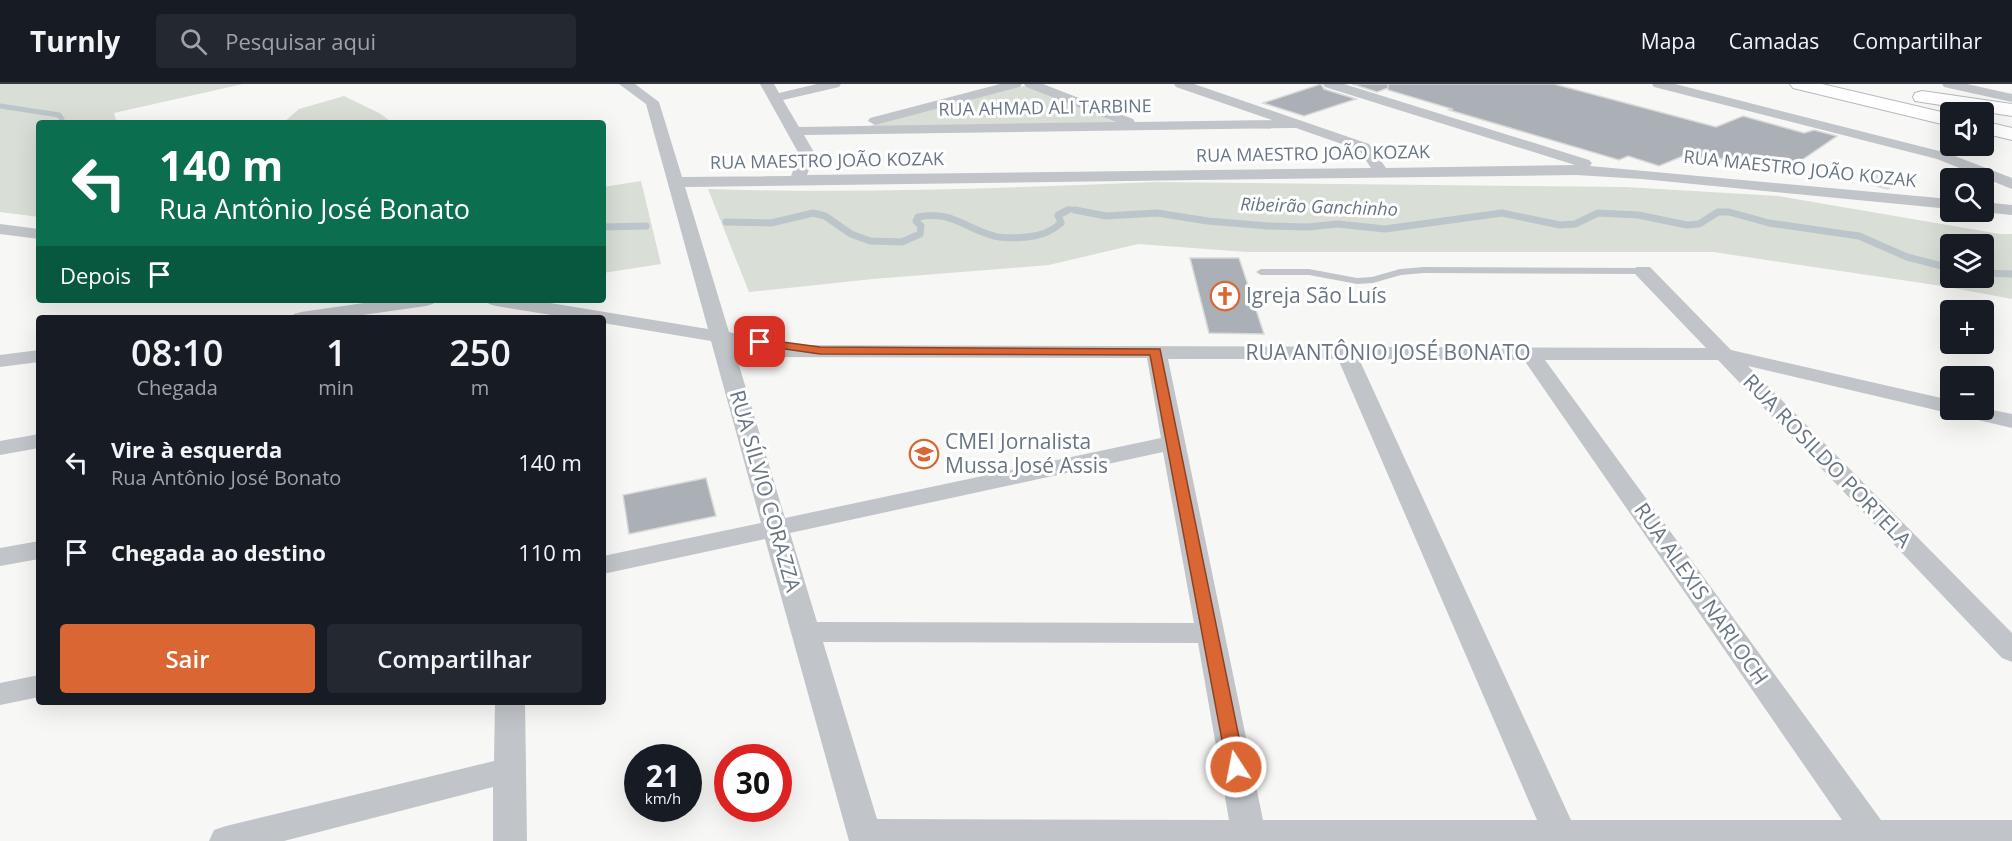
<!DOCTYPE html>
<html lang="pt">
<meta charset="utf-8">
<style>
:root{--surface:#171b24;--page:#242831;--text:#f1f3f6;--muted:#9ea1a6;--line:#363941;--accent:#da6633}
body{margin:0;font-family:"Open Sans",sans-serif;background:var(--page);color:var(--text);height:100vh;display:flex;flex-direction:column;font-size:22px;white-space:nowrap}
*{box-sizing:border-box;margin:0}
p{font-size:20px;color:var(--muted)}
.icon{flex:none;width:33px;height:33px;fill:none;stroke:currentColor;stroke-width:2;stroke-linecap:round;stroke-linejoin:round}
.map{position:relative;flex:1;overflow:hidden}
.details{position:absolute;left:36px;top:231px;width:570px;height:390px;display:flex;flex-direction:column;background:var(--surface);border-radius:6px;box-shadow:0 6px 24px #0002}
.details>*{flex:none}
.top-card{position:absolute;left:36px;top:36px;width:570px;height:183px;border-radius:6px;box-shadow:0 6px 24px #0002;background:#0b6e4f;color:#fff;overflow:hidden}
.fabs{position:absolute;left:1940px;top:18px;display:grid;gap:12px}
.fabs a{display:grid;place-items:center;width:54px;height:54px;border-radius:6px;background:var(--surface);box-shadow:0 6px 24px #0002;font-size:30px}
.speed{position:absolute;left:624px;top:660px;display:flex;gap:12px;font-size:30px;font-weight:700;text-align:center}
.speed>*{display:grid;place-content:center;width:78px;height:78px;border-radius:50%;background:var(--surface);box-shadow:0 6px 24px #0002;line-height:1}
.speed small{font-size:15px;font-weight:400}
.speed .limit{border:9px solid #d22;background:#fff;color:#111}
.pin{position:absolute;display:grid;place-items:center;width:51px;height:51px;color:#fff;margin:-26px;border-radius:12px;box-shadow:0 3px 9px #0006}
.me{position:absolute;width:66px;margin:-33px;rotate:349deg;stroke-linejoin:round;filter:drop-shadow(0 0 4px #0008)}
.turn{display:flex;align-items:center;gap:21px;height:126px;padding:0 24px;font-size:27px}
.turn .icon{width:78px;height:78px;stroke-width:2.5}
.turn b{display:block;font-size:42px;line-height:51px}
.then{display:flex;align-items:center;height:57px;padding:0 24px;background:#0003;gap:12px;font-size:22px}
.eta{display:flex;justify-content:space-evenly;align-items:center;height:102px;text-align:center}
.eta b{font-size:36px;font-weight:600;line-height:42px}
.primary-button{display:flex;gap:12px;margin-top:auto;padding:12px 24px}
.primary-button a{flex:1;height:69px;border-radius:6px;background:var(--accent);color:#fff;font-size:24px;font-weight:600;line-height:69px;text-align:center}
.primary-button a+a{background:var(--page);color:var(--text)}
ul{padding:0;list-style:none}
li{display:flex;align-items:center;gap:18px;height:90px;padding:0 24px}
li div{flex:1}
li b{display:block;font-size:22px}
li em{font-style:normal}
header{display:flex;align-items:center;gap:36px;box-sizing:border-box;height:84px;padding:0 30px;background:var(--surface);border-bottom:2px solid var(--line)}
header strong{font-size:28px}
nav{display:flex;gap:33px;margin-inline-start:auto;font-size:21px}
.search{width:420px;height:54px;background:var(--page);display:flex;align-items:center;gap:15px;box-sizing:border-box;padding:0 21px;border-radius:6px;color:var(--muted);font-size:22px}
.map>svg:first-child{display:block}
.green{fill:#d9ded6;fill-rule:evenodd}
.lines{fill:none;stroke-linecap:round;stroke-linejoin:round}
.stream-far1{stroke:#bbc5ca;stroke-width:5}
.stream{stroke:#bbc5ca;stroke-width:7}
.building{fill:#aab0b6;stroke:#d9d9d7;stroke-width:1.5}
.highway-casing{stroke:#b6b9bc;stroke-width:2}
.lane{fill:#c1c4c8;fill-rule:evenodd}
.street{fill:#c1c4c8;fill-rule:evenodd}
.highway{fill:#fff;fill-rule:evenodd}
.route{fill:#da6633;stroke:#8e4221;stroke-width:1.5}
.labels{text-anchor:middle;stroke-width:6;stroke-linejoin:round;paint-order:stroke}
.far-street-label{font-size:18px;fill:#687684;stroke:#fff}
.far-water-label{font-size:18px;font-style:italic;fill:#647780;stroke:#fff}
.poi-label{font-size:21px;fill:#687684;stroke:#fff;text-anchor:start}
.street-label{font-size:21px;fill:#687684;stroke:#fff}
</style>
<header>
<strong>Turnly</strong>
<div class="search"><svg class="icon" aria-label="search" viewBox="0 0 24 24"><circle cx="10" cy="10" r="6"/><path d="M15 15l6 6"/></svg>Pesquisar aqui</div>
<nav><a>Mapa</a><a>Camadas</a><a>Compartilhar</a></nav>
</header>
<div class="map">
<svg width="2012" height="757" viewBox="0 0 2012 757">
<rect width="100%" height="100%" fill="#f7f8f5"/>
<g class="green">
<path d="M 0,0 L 243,0 L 114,29 L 117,39 L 39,39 L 39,133 L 0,128 Z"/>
<path d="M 1024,2 L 1118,39 L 865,43 Z"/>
<path d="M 344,12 L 379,29 L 393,39 L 283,39 L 299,25 Z"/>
<path d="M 1873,85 L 1904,93 L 1888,106 L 1856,97 Z"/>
<path d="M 641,97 L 661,180 L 603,189 L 603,103 Z"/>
<path d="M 1157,98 L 1626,103 L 1778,112 L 2000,150 L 2012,150 L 2012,215 L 1942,202 L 1713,168 L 1247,168 L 1138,160 L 1049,181 L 873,195 L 749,208 L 708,105 C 858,110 1007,104 1157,98 ZM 1950,160 L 1983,160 L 1983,194 L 1950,194 Z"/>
</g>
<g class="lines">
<g class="stream-far1">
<path d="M 0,22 L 59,31 L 62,35 L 60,39"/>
<path d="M 1065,127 L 1070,125 L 1083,127"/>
</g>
<g class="stream">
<path d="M 1075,126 L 1106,132 L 1157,129 L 1208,137 L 1268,142 L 1308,143 L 1338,140 L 1385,145 L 1502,129 L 1560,141 L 1575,140 L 1598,129 L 1638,131 L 1687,141 L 1699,140 L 1718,128 L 1729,128 L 1769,139 L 1859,152 L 1907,173 L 1950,184"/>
<path d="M 726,138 L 771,139 L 813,129 L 825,132 L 851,150 L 870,157 L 902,158 L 920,150 L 921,142 L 916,137 L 918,133 C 951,126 964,144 994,152 C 1004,155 1016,154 1027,153 C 1040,152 1051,148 1061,139 L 1058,131 L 1068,126"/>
<path d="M 603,143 L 646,142"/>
<path d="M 1983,189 L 2012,190"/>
</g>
</g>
<g class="building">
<path d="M 1321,0 L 1324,5 L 1356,15 L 1304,32 L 1263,19 Z"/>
<path d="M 1352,0 L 1388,0 L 1388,3 L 1388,0 L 1554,0 L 1716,43 L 1743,32 L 1804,49 L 1814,46 L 1837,52 L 1793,82 L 1786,80 L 1771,89 L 1708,71 L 1698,76 L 1683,72 L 1659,82 L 1628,72 L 1619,76 L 1449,26 L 1452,25 L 1388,6 L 1388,4 L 1377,8 Z"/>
<path d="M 1190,174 L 1239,174 L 1264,250 L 1209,249 Z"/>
<path d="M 706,394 L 716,432 L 629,450 L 623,411 Z"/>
</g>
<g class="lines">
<g class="highway-casing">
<g id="highway">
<path d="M 1790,0 L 1822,0 L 1950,30 L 1950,42 L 1793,4 Z"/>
<path d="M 1922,7 L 2012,20 L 2012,32 L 1915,17 L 1913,13 L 1915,9 Z"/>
<path d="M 1983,37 L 2012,44 L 2012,56 L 1983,49 Z"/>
</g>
</g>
<path class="lane" d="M 1424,183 L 1643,184 L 1648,187 L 1643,190 L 1424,189 L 1401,191 L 1373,199 L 1357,200 L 1309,191 L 1261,191 L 1256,188 L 1261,185 L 1309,185 L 1357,194 L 1372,193 L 1400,185 Z"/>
<g class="street">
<path d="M 619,0 L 635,0 L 659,18 L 682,93 L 791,92 L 799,70 L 760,0 L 774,0 L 779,9 L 817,0 L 841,0 L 839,3 L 783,16 L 799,43 L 1116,38 L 1026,3 L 1024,0 L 1043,0 L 1133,35 L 1135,38 L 1272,36 L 1176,3 L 1174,0 L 1194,0 L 1369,60 L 1386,84 L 1575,81 L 1325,3 L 1323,0 L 1344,0 L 1589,76 L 1592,79 L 1590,82 L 1950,115 L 1950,125 L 1642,95 L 1576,91 L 685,103 L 729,248 L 741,251 L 744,255 L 743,257 L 761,261 L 1706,264 L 1636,191 L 1634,187 L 1636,183 L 1650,183 L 1731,266 L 1950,316 L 1950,326 L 1983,324 L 2012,330 L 2012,344 L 1748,282 L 2012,549 L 2012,578 L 2002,574 L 1718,276 L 1545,276 L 1881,736 L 2012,736 L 2012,757 L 849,757 L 765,455 L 603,490 L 603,472 L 761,439 L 711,257 L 603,239 L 603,234 L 570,234 L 496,222 L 489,220 L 486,216 L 532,216 L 708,245 L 646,20 ZM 1296,44 L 1359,66 L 1371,84 L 807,91 L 815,70 L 804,51 ZM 735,268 L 761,273 L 1147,274 L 1161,354 L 785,434 ZM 1168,275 L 1338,275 L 1537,736 L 1263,736 ZM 1359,275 L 1524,276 L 1842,736 L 1571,736 ZM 1163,368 L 1194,539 L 817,538 L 790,449 ZM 823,558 L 1198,559 L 1229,736 L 877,735 Z"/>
<path d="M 1000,0 L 1022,0 L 1020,3 L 875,41 L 868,37 L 870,34 Z"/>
<path d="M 1652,0 L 1675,0 L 1947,69 L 2012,94 L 2012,105 L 1937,75 L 1654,3 Z"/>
<path d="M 1942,0 L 1967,0 L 2012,10 L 2012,18 L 1944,3 Z"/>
<path d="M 1983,118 L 2012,121 L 2012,131 L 1981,128 L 1983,128 Z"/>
<path d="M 0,140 L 39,145 L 39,155 L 0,150 Z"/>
<path d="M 385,216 L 436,216 L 433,220 L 426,222 L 342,234 L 291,234 L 294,230 L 301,228 Z"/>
<path d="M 39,266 L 39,278 L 0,283 L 0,271 Z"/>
<path d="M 39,350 L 39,364 L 0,371 L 0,357 Z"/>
<path d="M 39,457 L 39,475 L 0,482 L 0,464 Z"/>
<path d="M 39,591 L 39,613 L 0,621 L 0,599 Z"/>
<path d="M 495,618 L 525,618 L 527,757 L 493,757 L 493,703 L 284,757 L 209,757 L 214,746 L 226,742 L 494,677 Z"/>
</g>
<use href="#highway" class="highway"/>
</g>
<path class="route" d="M 760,255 L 820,263 L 1160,265 L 1245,683 L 1243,688 L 1236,691 L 1229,688 L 1227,683 L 1150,271 L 820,270 L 756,261 L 754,258 Z"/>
<defs>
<g id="church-ring" transform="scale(1.5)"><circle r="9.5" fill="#fff" stroke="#da6633" stroke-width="1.5"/><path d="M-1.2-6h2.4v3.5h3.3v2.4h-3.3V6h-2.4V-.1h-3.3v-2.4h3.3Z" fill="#da6633"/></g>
<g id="school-ring" transform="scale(1.5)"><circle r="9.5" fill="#fff" stroke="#da6633" stroke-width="1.5"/><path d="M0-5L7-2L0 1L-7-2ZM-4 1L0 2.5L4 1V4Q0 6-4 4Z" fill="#da6633"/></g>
</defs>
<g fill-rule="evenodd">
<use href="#church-ring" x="1225" y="212"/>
<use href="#school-ring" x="924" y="370"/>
</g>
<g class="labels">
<g class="far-street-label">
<text transform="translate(1045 24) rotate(-1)" y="6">RUA AHMAD ALI TARBINE</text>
<text transform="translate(1313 70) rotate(-1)" y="6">RUA MAESTRO JOÃO KOZAK</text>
<text transform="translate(827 77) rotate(-1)" y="6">RUA MAESTRO JOÃO KOZAK</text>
<text transform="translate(1800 85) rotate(6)" y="6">RUA MAESTRO JOÃO KOZAK</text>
</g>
<g class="far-water-label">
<text transform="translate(1319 123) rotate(2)" y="6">Ribeirão Ganchinho</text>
</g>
<g class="poi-label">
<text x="1246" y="219">Igreja São Luís</text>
<text x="945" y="365">CMEI Jornalista<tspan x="945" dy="24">Mussa José Assis</tspan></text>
</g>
<g class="street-label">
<text x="1388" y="276">RUA ANTÔNIO JOSÉ BONATO</text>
<text transform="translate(1827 377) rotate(46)" y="7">RUA ROSILDO PORTELA</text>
<text transform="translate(765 407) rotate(74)" y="7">RUA SÍLVIO CORAZZA</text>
<text transform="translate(1701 510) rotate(55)" y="7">RUA ALEXIS NARLOCH</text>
</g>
</g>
</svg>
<div class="fabs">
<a><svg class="icon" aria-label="sound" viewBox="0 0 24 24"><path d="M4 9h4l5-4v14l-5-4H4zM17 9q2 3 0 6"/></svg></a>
<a><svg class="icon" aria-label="search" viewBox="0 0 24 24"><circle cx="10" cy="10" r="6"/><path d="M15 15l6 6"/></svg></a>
<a><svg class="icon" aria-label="layers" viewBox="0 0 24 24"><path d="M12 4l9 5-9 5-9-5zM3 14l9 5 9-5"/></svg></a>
<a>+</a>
<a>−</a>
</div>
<div class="speed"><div>21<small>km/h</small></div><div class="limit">30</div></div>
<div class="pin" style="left:760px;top:258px;background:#d93025"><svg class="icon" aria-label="arrive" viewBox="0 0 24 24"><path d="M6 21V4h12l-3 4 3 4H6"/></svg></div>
<svg class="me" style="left:1236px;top:683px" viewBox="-20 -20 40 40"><circle r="17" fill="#da6633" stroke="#fff" stroke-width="3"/><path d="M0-11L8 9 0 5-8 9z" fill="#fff"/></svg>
<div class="top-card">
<div class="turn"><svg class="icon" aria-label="left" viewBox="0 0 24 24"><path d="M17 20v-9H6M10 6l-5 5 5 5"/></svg><div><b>140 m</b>Rua Antônio José Bonato</div></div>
<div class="then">Depois<svg class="icon" aria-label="arrive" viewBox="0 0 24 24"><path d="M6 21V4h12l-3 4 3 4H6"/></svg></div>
</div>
<section class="details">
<div class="eta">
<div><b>08:10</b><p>Chegada</p></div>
<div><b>1</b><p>min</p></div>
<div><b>250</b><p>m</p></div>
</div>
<ul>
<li><svg class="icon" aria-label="left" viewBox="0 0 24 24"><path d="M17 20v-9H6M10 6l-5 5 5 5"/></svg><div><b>Vire à esquerda</b><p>Rua Antônio José Bonato</p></div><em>140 m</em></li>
<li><svg class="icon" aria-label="arrive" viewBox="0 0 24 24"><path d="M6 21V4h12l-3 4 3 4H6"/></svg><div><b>Chegada ao destino</b></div><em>110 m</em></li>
</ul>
<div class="primary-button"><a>Sair</a><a>Compartilhar</a></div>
</section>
</div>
